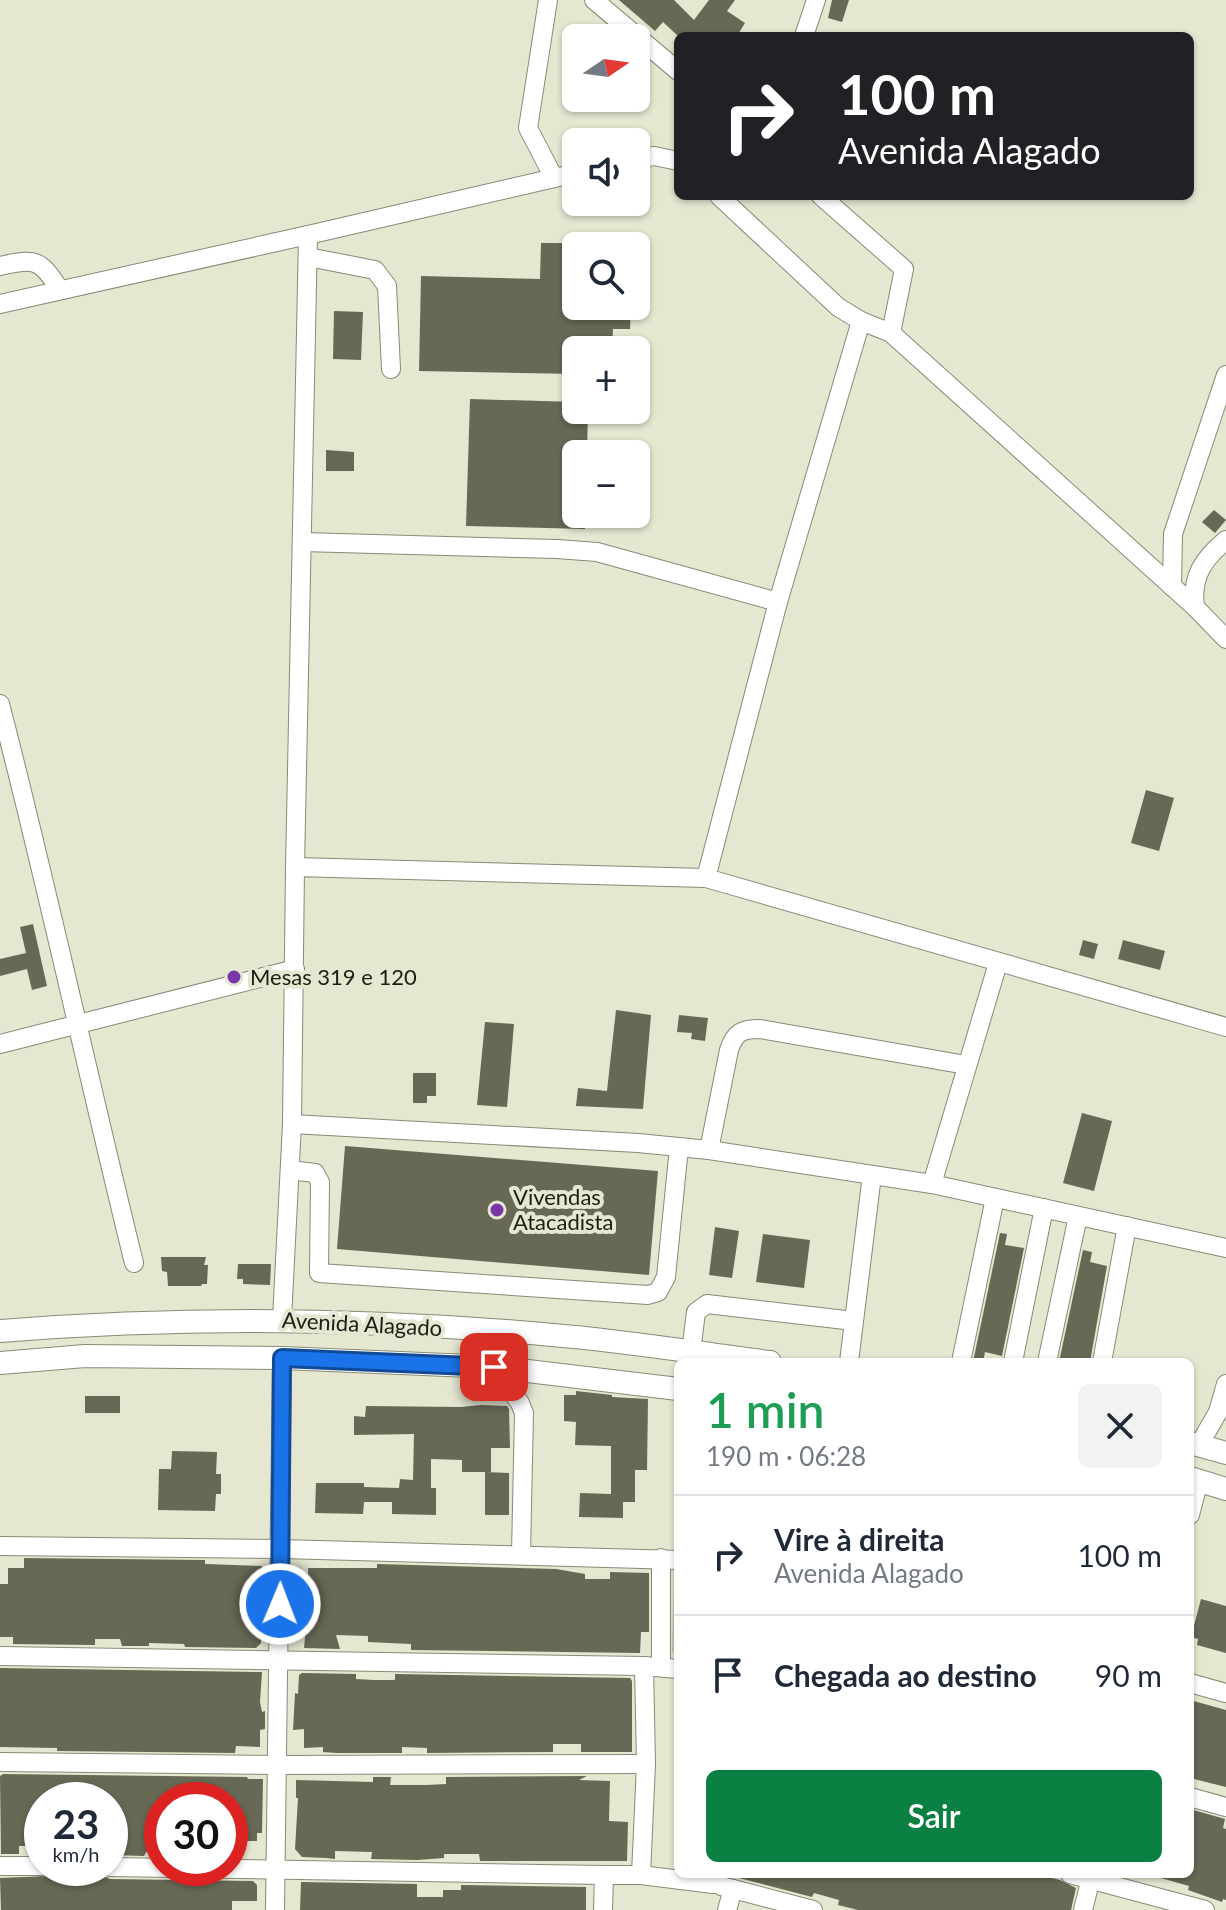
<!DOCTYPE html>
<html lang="pt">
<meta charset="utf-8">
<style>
:root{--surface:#fff;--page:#f2f2f3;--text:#1f2937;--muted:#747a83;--line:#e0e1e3;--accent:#0b8043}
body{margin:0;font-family:Lato,sans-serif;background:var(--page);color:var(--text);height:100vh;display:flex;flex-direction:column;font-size:30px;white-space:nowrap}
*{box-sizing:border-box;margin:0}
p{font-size:26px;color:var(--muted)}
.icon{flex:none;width:44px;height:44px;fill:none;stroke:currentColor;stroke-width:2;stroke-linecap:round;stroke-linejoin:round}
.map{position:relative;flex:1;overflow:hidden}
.panel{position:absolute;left:674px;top:1358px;width:520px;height:520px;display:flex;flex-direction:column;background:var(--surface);border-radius:12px;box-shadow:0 2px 6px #0004}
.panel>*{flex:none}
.hud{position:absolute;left:674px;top:32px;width:520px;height:168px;border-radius:12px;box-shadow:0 2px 6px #0004;background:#202124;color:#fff;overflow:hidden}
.needle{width:52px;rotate:77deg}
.tools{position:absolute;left:562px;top:24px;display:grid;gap:16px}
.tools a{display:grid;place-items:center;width:88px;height:88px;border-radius:12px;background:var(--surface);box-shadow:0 2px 6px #0004;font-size:40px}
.speed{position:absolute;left:24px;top:1782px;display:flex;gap:16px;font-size:40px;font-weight:700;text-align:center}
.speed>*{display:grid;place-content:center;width:104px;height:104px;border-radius:50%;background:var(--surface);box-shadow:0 2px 6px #0004;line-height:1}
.speed small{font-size:20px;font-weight:400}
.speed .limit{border:12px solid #d22;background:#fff;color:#111}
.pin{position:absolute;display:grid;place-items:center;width:68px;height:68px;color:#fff;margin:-34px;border-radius:16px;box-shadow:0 4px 12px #0006}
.me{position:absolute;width:88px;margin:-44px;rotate:1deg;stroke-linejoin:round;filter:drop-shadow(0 0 6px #0008)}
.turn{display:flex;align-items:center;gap:28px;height:168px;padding:0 32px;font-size:36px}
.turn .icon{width:104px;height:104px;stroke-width:2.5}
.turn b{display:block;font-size:56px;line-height:68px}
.round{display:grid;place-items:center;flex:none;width:84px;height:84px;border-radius:12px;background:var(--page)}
.headline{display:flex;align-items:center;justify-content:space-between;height:136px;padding:0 32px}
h1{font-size:48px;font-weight:600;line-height:60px;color:#1e9e55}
.primary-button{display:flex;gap:16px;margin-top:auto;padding:16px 32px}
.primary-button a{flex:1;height:92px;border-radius:12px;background:var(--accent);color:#fff;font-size:32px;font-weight:600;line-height:92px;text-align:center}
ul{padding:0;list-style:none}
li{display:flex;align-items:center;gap:24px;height:120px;padding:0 32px;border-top:2px solid var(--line)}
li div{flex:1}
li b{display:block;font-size:30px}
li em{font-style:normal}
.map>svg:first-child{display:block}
.green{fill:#c6c8b3}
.building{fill:#676955}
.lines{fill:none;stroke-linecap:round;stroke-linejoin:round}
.minor-casing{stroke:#888a76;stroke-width:20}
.major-casing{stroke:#888a76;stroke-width:24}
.minor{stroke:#fff;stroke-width:18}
.major{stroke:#fff;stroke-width:22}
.route-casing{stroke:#114b97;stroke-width:20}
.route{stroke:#1a73e8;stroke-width:14}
.poi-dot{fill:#7a35a8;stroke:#e5e7d1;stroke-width:3}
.labels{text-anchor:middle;stroke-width:8;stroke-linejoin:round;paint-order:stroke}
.poi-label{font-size:22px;fill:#1c1d15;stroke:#e5e7d1;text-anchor:start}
.street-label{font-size:22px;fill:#1c1d15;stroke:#e5e7d1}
</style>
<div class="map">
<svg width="1226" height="1910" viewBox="0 0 1226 1910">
<rect width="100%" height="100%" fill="#e5e7d1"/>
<path class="green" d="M 674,1566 L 678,1567 L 678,1654 L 672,1652 Z"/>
<g class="building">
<path d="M 619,0 L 674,0 L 694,20 L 709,0 L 735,0 L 727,11 L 745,23 L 737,36 L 678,36 L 663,22 L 655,31 Z"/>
<path d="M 832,0 L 849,0 L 842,22 L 828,18 Z"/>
<path d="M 541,243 L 576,243 L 576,306 L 631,306 L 630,329 L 613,329 L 612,350 L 576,350 L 576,374 L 419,371 L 421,276 L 540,279 Z"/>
<path d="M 334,311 L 363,312 L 361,360 L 333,359 Z"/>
<path d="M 470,399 L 576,402 L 576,410 L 588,410 L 587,454 L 576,454 L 576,514 L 585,514 L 585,529 L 466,526 Z"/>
<path d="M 326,450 L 354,452 L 354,471 L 326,471 Z"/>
<path d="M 1214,510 L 1226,520 L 1215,533 L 1202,522 Z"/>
<path d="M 1146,790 L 1174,798 L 1159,851 L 1131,843 Z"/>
<path d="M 33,924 L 47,986 L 32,990 L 27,969 L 0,976 L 0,959 L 26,953 L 20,927 Z"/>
<path d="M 1083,940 L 1098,944 L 1094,959 L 1079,955 Z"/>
<path d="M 1123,940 L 1165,951 L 1160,970 L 1118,959 Z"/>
<path d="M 616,1010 L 651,1015 L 643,1109 L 576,1106 L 578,1088 L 607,1091 Z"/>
<path d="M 679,1015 L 708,1018 L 705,1041 L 691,1039 L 692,1033 L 677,1032 Z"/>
<path d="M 485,1022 L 514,1024 L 507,1107 L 477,1105 Z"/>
<path d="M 413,1073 L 436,1073 L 436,1096 L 427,1096 L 427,1103 L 413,1103 Z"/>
<path d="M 1082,1113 L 1112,1121 L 1094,1191 L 1063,1183 Z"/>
<path d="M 345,1146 L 658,1171 L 649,1275 L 337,1249 Z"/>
<path d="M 715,1227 L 739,1231 L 732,1278 L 709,1275 Z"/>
<path d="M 1000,1233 L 1007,1234 L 1005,1245 L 1024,1248 L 1002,1356 L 985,1352 L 983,1362 L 973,1362 Z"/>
<path d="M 763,1234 L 810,1240 L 804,1288 L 756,1282 Z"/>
<path d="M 1083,1250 L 1092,1252 L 1090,1262 L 1107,1266 L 1090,1362 L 1059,1362 Z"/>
<path d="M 161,1257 L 206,1257 L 204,1265 L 208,1265 L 207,1284 L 202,1284 L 201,1286 L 168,1286 L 167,1272 L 162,1271 Z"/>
<path d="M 238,1264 L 271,1264 L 270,1285 L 243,1284 L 243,1279 L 237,1279 Z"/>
<path d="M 576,1391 L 612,1395 L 612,1397 L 648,1399 L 647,1470 L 635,1470 L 635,1502 L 623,1502 L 623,1518 L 579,1517 L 580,1493 L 611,1494 L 611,1446 L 575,1445 L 576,1422 L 564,1421 L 564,1395 L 576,1395 Z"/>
<rect x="85" y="1396" width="35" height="17"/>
<path d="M 481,1405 L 507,1406 L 509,1409 L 510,1448 L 491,1448 L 491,1472 L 462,1472 L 462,1460 L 431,1459 L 431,1488 L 436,1488 L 436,1515 L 392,1514 L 392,1502 L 364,1502 L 363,1514 L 315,1513 L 316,1483 L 364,1483 L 364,1487 L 399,1488 L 400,1479 L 413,1480 L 414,1434 L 354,1435 L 354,1416 L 365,1417 L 366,1406 L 461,1407 Z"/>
<path d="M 172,1451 L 217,1452 L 216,1474 L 221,1474 L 221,1494 L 216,1494 L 215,1511 L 158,1510 L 159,1469 L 171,1469 Z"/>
<path d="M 485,1472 L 509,1473 L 509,1515 L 485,1515 Z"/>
<path d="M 24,1558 L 205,1560 L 205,1564 L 262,1566 L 261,1589 L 267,1589 L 267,1607 L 261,1609 L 261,1643 L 256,1648 L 185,1647 L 184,1644 L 149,1643 L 149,1646 L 122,1646 L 120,1639 L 95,1639 L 95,1645 L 13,1644 L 13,1637 L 0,1637 L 0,1584 L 8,1584 L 8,1568 L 24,1568 Z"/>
<path d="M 377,1564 L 556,1569 L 585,1574 L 585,1579 L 610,1579 L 610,1572 L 649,1573 L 649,1632 L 641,1632 L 640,1653 L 411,1650 L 411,1644 L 368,1642 L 368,1636 L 336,1635 L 340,1649 L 304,1648 L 306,1626 L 309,1626 L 308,1568 L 377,1568 Z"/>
<path d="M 1201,1599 L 1226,1606 L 1226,1653 L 1197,1645 L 1198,1639 L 1191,1637 Z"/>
<path d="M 0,1668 L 262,1672 L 260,1702 L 262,1712 L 265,1711 L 265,1729 L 260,1730 L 260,1747 L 236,1746 L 235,1753 L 57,1751 L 57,1748 L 0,1747 Z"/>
<path d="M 302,1673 L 356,1674 L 356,1679 L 374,1680 L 395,1680 L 395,1674 L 630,1678 L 632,1681 L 632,1752 L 581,1752 L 581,1744 L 553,1744 L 553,1752 L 427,1753 L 427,1748 L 402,1747 L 402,1753 L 337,1753 L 323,1752 L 323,1747 L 304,1748 L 304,1729 L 293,1730 L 295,1693 L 298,1694 L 299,1675 Z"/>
<path d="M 1190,1700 L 1226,1710 L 1226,1787 L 1190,1778 Z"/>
<path d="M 3,1774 L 247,1777 L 248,1779 L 263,1779 L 262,1833 L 257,1833 L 257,1841 L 230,1841 L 230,1800 L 162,1800 L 162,1850 L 148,1849 L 144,1856 L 110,1855 L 110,1800 L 42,1800 L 42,1842 L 36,1842 L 36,1846 L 19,1846 L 19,1854 L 1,1854 L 0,1776 Z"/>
<path d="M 587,1776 L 579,1780 L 610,1781 L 609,1821 L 628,1822 L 627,1861 L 480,1861 L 479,1854 L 444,1854 L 444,1858 L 417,1860 L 371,1859 L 372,1852 L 335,1851 L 335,1859 L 326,1858 L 302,1857 L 295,1849 L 298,1798 L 296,1798 L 296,1780 L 373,1782 L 373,1777 L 391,1777 L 390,1785 L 427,1785 L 446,1784 L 446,1777 Z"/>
<path d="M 1190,1809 L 1225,1819 L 1223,1828 L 1226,1829 L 1226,1900 L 1223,1899 L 1222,1902 L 1188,1890 L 1189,1886 L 1161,1878 L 1161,1874 L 1190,1874 Z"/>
<path d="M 739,1874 L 1036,1874 L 1060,1880 L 1076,1888 L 1071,1910 L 858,1910 L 838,1905 L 839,1900 L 814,1893 L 812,1897 L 739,1878 Z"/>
<path d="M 73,1875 L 102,1875 L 110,1879 L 253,1881 L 257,1885 L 257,1901 L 232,1901 L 232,1910 L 1,1910 L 0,1878 Z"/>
<path d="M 301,1882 L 417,1884 L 417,1897 L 443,1897 L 443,1890 L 461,1890 L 461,1885 L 586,1887 L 586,1910 L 300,1910 Z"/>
</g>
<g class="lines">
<g class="minor-casing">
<g id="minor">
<path d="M 548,0 L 528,128 L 554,178"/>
<path d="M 594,0 L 678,71"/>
<path d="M 804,36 L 816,0"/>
<path d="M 636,159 L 654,156 L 678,161"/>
<path d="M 821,196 L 904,269 L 891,333"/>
<path d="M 308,257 L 375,270 L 387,286 L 391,369"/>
<path d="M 0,266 C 36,258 40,259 60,290"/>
<path d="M 0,304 L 308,235"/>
<path d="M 861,321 L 891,333 L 1195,607 L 1226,639"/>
<path d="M 302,542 L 557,549 L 597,552 L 778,602"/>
<path d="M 1172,587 L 1173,534 L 1226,375"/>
<path d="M 1195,607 C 1191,577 1203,559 1226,540"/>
<path d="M 0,704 C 48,889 88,1077 134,1263"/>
<path d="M 295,867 L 308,235 L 576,173"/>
<path d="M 706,878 L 778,602 L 861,321 L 838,307 L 719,196"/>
<path d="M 0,1044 L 295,969"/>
<path d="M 292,1124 L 638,1143 L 709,1150 L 932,1184 L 1226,1248"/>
<path d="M 709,1150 L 729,1050 C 735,1032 742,1029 760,1029 L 966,1065"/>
<path d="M 290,1170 L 315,1173 L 320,1182 L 319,1273 L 648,1295 L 658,1292 L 666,1277 L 679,1147"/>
<path d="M 932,1184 L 998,963"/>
<path d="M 282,1319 L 292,1124 L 295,867 L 706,878 L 1226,1027"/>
<path d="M 691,1352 L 696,1312 L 707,1304 L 854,1321"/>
<path d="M 849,1362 L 872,1175"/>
<path d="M 961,1362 L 995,1198"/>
<path d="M 1013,1362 L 1044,1208"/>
<path d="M 1047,1362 L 1078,1216"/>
<path d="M 1102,1362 L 1127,1226"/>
<path d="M 494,1367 L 520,1403 L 524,1413 L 521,1554"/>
<path d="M 1199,1445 L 1218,1412 L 1226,1384"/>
<path d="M 1190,1515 L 1199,1480"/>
<path d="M 0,1546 L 281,1549 L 678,1560"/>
<path d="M 0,1656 L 644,1666"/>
<path d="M 661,1667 L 661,1558"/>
<path d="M 1190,1683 L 1226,1693"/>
<path d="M 0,1762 L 276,1765 L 646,1764"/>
<path d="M 1190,1797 L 1226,1807"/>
<path d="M 0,1866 L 42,1866"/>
<path d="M 110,1867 L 604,1875"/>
<path d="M 1070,1874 L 1205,1910"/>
<path d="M 641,1875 L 646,1764 L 644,1666 L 678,1669"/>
<path d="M 721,1886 L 733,1889 L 727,1910"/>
<path d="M 733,1889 L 813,1910"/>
<path d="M 275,1910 L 282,1358"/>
<path d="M 603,1910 L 604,1875 L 641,1875 L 713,1884"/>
<path d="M 1083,1910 L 1092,1874"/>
</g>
</g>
<g class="major-casing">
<g id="major">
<path d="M 0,1331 C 184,1316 369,1318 553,1335 C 625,1341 698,1353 770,1362"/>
<path d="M 0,1363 L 85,1356 L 282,1358 L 494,1367 L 678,1389"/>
<path d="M 1190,1443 L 1226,1453"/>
<path d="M 1190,1478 L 1226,1489"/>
</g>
</g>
<use href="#minor" class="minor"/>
<use href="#major" class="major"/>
</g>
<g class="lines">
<g class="route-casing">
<path id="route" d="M 280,1604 L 282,1358 L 494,1367"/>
</g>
<use href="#route" class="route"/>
</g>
<g class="poi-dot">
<circle cx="234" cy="977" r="8"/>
<circle cx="497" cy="1210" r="8"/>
</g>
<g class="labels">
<g class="poi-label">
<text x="250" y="985">Mesas 319 e 120</text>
<text x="513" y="1205">Vivendas<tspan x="513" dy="25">Atacadista</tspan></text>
</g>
<g class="street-label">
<text transform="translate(362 1324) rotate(3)" y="8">Avenida Alagado</text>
</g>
</g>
</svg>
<div class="tools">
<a><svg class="needle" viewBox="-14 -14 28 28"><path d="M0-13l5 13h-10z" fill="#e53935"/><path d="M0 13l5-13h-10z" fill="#747a83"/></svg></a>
<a><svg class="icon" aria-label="sound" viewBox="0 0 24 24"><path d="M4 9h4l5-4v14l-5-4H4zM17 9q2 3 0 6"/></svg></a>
<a><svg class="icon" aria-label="search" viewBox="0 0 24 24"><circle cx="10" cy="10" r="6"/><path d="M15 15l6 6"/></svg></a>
<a>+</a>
<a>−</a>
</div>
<div class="speed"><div>23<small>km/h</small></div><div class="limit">30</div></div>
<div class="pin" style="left:494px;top:1367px;background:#d93025"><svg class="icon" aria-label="arrive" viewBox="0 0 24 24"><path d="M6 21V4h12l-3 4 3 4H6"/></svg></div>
<svg class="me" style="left:280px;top:1604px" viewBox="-20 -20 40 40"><circle r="17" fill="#1a73e8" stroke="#fff" stroke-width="3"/><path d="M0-11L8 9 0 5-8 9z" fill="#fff"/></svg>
<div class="hud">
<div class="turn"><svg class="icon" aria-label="right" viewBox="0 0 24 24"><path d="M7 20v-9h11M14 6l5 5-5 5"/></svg><div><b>100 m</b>Avenida Alagado</div></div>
</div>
<section class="panel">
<div class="headline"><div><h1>1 min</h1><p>190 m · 06:28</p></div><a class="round"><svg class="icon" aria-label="close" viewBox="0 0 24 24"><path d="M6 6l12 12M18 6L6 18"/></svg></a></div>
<ul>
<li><svg class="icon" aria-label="right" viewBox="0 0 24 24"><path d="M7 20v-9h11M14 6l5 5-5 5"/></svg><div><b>Vire à direita</b><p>Avenida Alagado</p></div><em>100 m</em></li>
<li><svg class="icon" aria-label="arrive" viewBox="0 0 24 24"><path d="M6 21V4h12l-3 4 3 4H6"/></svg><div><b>Chegada ao destino</b></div><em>90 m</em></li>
</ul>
<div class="primary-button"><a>Sair</a></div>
</section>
</div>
